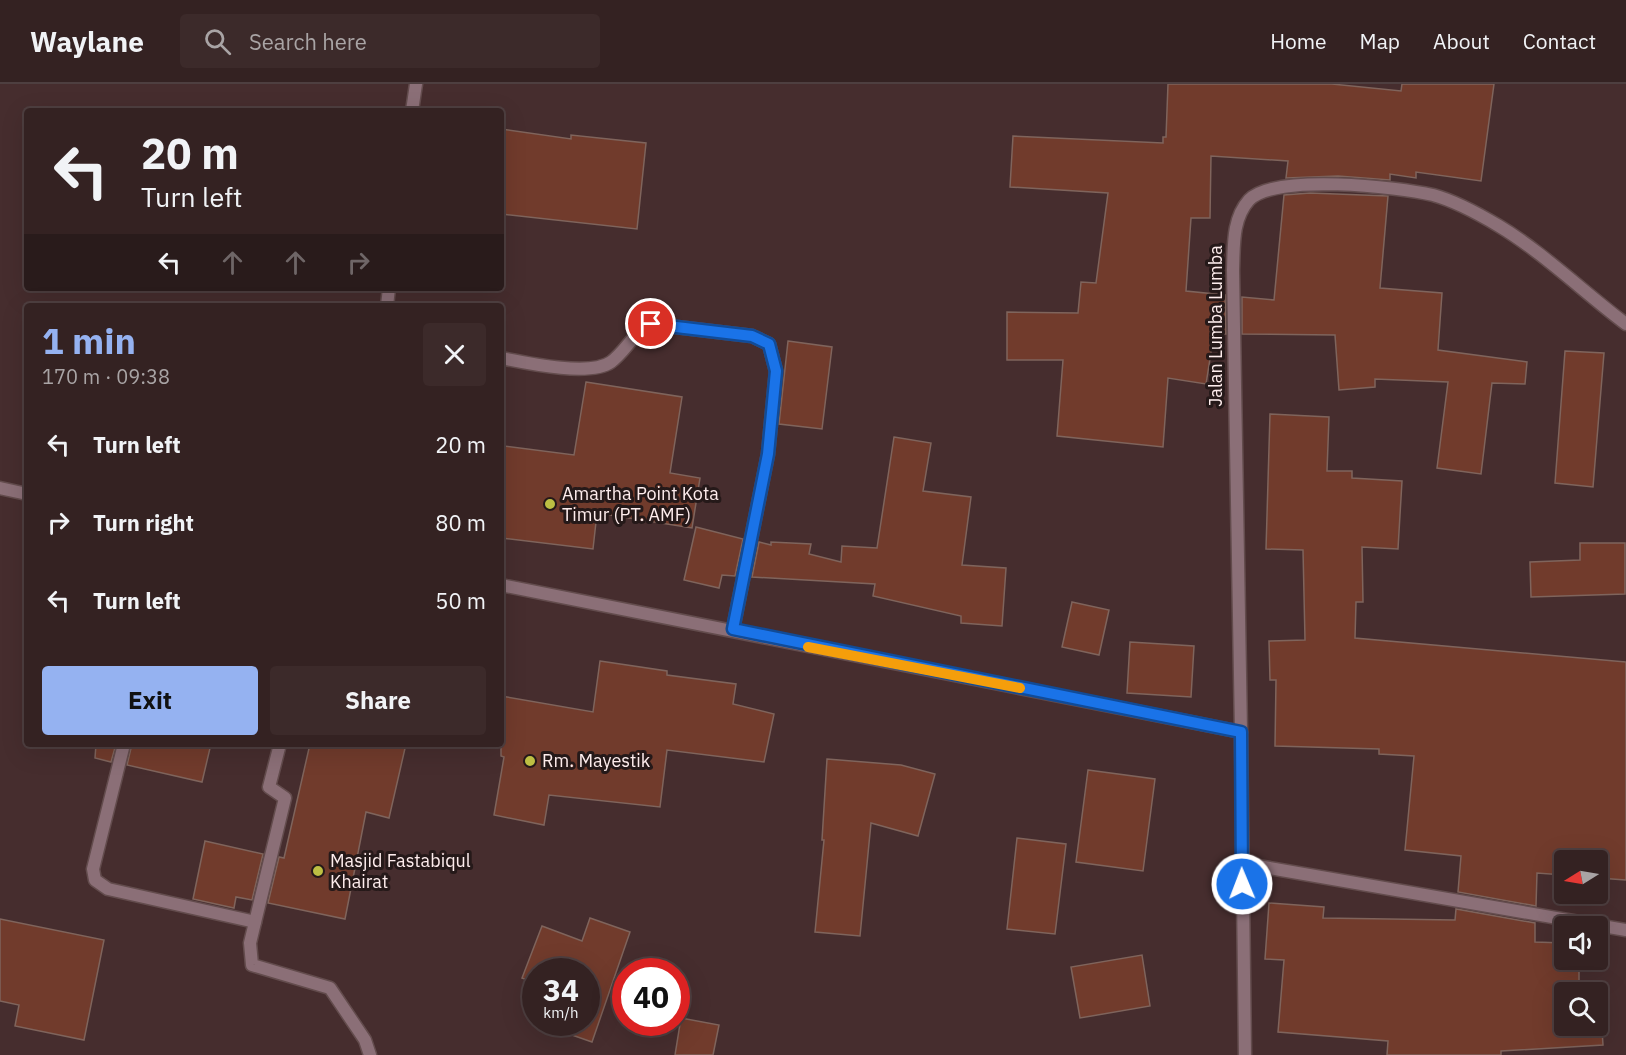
<!DOCTYPE html>
<meta charset="utf-8">
<style>
:root{--surface:#342222;--page:#3c2a2a;--text:#f1f3f6;--muted:#a9a4a5;--line:#4e3f40;--accent:#95b2f1}
body{margin:0;font-family:"IBM Plex Sans",sans-serif;background:var(--page);color:var(--text);height:100vh;display:flex;flex-direction:column;font-size:22px;white-space:nowrap}
*{box-sizing:border-box;margin:0}
p{font-size:20px;color:var(--muted)}
.icon{flex:none;width:33px;height:33px;fill:none;stroke:currentColor;stroke-width:2;stroke-linecap:round;stroke-linejoin:round}
.map{position:relative;flex:1;overflow:hidden}
.side{position:absolute;left:24px;top:219px;width:480px;height:444px;display:flex;flex-direction:column;background:var(--surface);border-radius:6px;box-shadow:0 6px 24px #0002,0 0 0 2px var(--line)}
.side>*{flex:none}
.top-card{position:absolute;left:24px;top:24px;width:480px;height:183px;border-radius:6px;box-shadow:0 6px 24px #0002,0 0 0 2px var(--line);background:#342222;color:var(--text);overflow:hidden}
.needle{width:39px;rotate:259deg}
.fabs{position:absolute;left:1554px;top:766px;display:grid;gap:12px}
.fabs a{display:grid;place-items:center;width:54px;height:54px;border-radius:6px;background:var(--surface);box-shadow:0 6px 24px #0002,0 0 0 2px var(--line);font-size:30px}
.speed{position:absolute;left:522px;top:874px;display:flex;gap:12px;font-size:30px;font-weight:700;text-align:center}
.speed>*{display:grid;place-content:center;width:78px;height:78px;border-radius:50%;background:var(--surface);box-shadow:0 6px 24px #0002,0 0 0 2px var(--line);line-height:1}
.speed small{font-size:15px;font-weight:400}
.speed .limit{border:9px solid #d22;background:#fff;color:#111}
.pin{position:absolute;display:grid;place-items:center;width:51px;height:51px;color:#fff;margin:-26px;border:3px solid #fff;border-radius:50%;box-shadow:0 2px 6px #0007}
.me{position:absolute;width:66px;margin:-33px;rotate:359deg;stroke-linejoin:round;filter:drop-shadow(0 0 4px #0008)}
.turn{display:flex;align-items:center;gap:21px;height:126px;padding:0 18px;font-size:27px}
.turn .icon{width:78px;height:78px;stroke-width:2.5}
.turn b{display:block;font-size:42px;line-height:51px}
.lanes{display:flex;align-items:center;height:57px;padding:0 18px;background:#0003;justify-content:center;gap:30px;direction:ltr}
.lanes .off{opacity:.35}
.round{display:grid;place-items:center;flex:none;width:63px;height:63px;border-radius:6px;background:var(--page)}
.summary{display:flex;align-items:center;justify-content:space-between;height:102px;padding:0 18px}
h1{font-size:36px;font-weight:800;line-height:45px;color:var(--accent)}
.primary-button{display:flex;gap:12px;margin-top:auto;padding:12px 18px}
.primary-button a{flex:1;height:69px;border-radius:6px;background:var(--accent);color:#111;font-size:24px;font-weight:800;line-height:69px;text-align:center}
.primary-button a+a{background:var(--page);color:var(--text)}
ul{padding:0;list-style:none}
li{display:flex;align-items:center;gap:18px;height:78px;padding:0 18px}
li div{flex:1}
li b{display:block;font-size:22px}
li em{font-style:normal}
header{display:flex;align-items:center;gap:36px;box-sizing:border-box;height:84px;padding:0 30px;background:var(--surface);border-bottom:2px solid var(--line)}
header strong{font-size:28px}
nav{display:flex;gap:33px;margin-inline-start:auto;font-size:21px}
.search{width:420px;height:54px;background:var(--page);display:flex;align-items:center;gap:15px;box-sizing:border-box;padding:0 21px;border-radius:6px;color:var(--muted);font-size:22px}
.map>svg:first-child{display:block}
.building{fill:#713b2c;stroke:#7f645c;stroke-width:1.5}
.lines{fill:none;stroke-linecap:round;stroke-linejoin:round}
.minor-casing{stroke:#634c4d;stroke-width:15}
.tertiary-casing{stroke:#634c4d;stroke-width:15}
.minor{stroke:#8b6f77;stroke-width:12}
.tertiary{stroke:#8b6f77;stroke-width:12}
.route-casing{stroke:#114b97;stroke-width:15}
.route{stroke:#1a73e8;stroke-width:10}
.slow{stroke:#f59e0b;stroke-width:10}
.poi-dot{fill:#bdbf43;stroke:#251919;stroke-width:2}
.labels{text-anchor:middle;stroke-width:6;stroke-linejoin:round;paint-order:stroke}
.street-label{font-size:18px;fill:#feeded;stroke:#251919}
.poi-label{font-size:18px;fill:#feeded;stroke:#251919;text-anchor:start}
</style>
<header>
<strong>Waylane</strong>
<div class="search"><svg class="icon" aria-label="search" viewBox="0 0 24 24"><circle cx="10" cy="10" r="6"/><path d="M15 15l6 6"/></svg>Search here</div>
<nav><a>Home</a><a>Map</a><a>About</a><a>Contact</a></nav>
</header>
<div class="map">
<svg width="1626" height="971" viewBox="0 0 1626 971">
<rect width="100%" height="100%" fill="#462d2e"/>
<g class="building">
<path d="M 1168,0 L 1332,0 L 1401,7 L 1402,0 L 1494,0 L 1481,97 L 1416,88 L 1416,94 L 1390,90 L 1390,96 L 1338,92 L 1286,94 L 1288,77 L 1211,72 L 1210,134 L 1191,134 L 1186,207 L 1225,211 L 1226,250 L 1214,250 L 1206,300 L 1168,294 L 1163,363 L 1057,352 L 1063,276 L 1007,276 L 1007,228 L 1078,229 L 1081,198 L 1096,199 L 1108,109 L 1010,103 L 1013,52 L 1163,59 L 1163,53 L 1166,53 Z"/>
<path d="M 501,45 L 571,55 L 571,51 L 646,59 L 637,145 L 501,130 Z"/>
<path d="M 1310,109 L 1388,112 L 1380,204 L 1442,209 L 1438,266 L 1527,278 L 1525,300 L 1492,299 L 1481,390 L 1437,384 L 1448,298 L 1375,295 L 1375,303 L 1339,306 L 1335,251 L 1242,250 L 1242,213 L 1274,216 L 1284,111 Z"/>
<path d="M 788,257 L 832,263 L 822,345 L 779,340 Z"/>
<path d="M 1565,267 L 1604,269 L 1593,403 L 1555,399 Z"/>
<path d="M 586,298 L 682,313 L 670,389 L 700,394 L 692,444 L 597,429 L 593,465 L 501,454 L 504,362 L 574,371 Z"/>
<path d="M 1270,330 L 1329,333 L 1327,387 L 1352,387 L 1352,394 L 1402,397 L 1398,465 L 1362,463 L 1363,518 L 1356,518 L 1355,554 L 1626,578 L 1626,796 L 1598,794 L 1598,777 L 1564,777 L 1564,791 L 1537,789 L 1536,822 L 1458,808 L 1461,772 L 1405,766 L 1414,672 L 1379,670 L 1379,665 L 1275,662 L 1276,596 L 1270,596 L 1269,557 L 1305,556 L 1303,466 L 1266,465 Z"/>
<path d="M 894,353 L 931,359 L 923,407 L 971,413 L 962,481 L 1006,484 L 1002,542 L 961,539 L 961,532 L 873,512 L 875,500 L 752,493 L 759,458 L 771,461 L 771,458 L 811,460 L 809,470 L 841,478 L 842,462 L 877,464 Z"/>
<path d="M 696,443 L 743,455 L 735,492 L 722,491 L 719,504 L 684,496 Z"/>
<path d="M 1580,459 L 1625,459 L 1625,510 L 1531,513 L 1530,478 L 1580,476 Z"/>
<path d="M 1072,518 L 1109,526 L 1099,571 L 1062,563 Z"/>
<path d="M 1130,558 L 1194,562 L 1191,613 L 1127,609 Z"/>
<path d="M 600,577 L 667,587 L 667,591 L 736,600 L 733,620 L 774,630 L 764,678 L 667,666 L 660,723 L 549,711 L 544,741 L 494,731 L 504,673 L 501,672 L 501,612 L 593,628 Z"/>
<path d="M 96,660 L 116,660 L 111,678 L 95,674 Z"/>
<path d="M 132,660 L 211,660 L 202,698 L 127,681 Z"/>
<path d="M 310,660 L 406,660 L 389,734 L 366,728 L 345,835 L 268,819 L 279,773 L 284,774 Z"/>
<path d="M 827,675 L 901,681 L 935,690 L 918,752 L 871,739 L 860,852 L 815,848 L 824,756 L 822,756 Z"/>
<path d="M 1088,686 L 1155,695 L 1143,787 L 1076,778 Z"/>
<path d="M 1017,754 L 1066,760 L 1055,850 L 1007,845 Z"/>
<path d="M 205,757 L 263,770 L 252,816 L 236,813 L 234,824 L 193,815 Z"/>
<path d="M 1269,819 L 1324,823 L 1323,834 L 1455,836 L 1456,825 L 1535,839 L 1535,858 L 1564,859 L 1564,876 L 1579,876 L 1579,909 L 1564,909 L 1564,942 L 1598,942 L 1600,912 L 1603,961 L 1501,967 L 1501,971 L 1387,971 L 1388,957 L 1278,948 L 1284,876 L 1265,875 Z"/>
<path d="M 590,834 L 630,848 L 592,958 L 552,944 L 554,939 L 586,939 L 586,888 L 536,888 L 536,899 L 522,894 L 542,842 L 582,857 Z"/>
<path d="M 0,835 L 104,856 L 84,956 L 15,942 L 19,921 L 0,917 Z"/>
<path d="M 1142,871 L 1150,922 L 1080,934 L 1071,883 Z"/>
<path d="M 681,934 L 719,941 L 713,971 L 675,971 Z"/>
</g>
<g class="lines">
<g class="minor-casing">
<g id="minor">
<path d="M 412,27 L 416,0"/>
<path d="M 387,222 L 389,204"/>
<path d="M 501,274 C 526,279 590,293 611,278 C 626,267 633,249 651,240 L 752,252 L 769,260 L 776,287 L 768,370 L 733,545"/>
<path d="M 1241,648 L 1233,186 C 1234,162 1232,135 1249,116 C 1275,89 1398,103 1433,111 C 1455,117 1479,130 1499,142 C 1541,167 1586,210 1626,240"/>
<path d="M 124,660 L 93,785 L 95,796 L 108,805 L 255,838"/>
<path d="M 280,660 L 269,703 L 285,714 L 250,859 L 252,881 L 330,904 L 365,956 L 370,971"/>
<path d="M 1241,779 L 1626,846"/>
</g>
</g>
<g class="tertiary-casing">
<g id="tertiary">
<path d="M 0,404 L 27,410"/>
<path d="M 501,501 L 1241,648 L 1245,971"/>
</g>
</g>
<use href="#minor" class="minor"/>
<use href="#tertiary" class="tertiary"/>
</g>
<g class="lines">
<g class="route-casing">
<path id="route" d="M 651,240 L 752,252 L 769,260 L 776,287 L 768,370 L 733,545 L 1241,648 L 1242,800"/>
</g>
<use href="#route" class="route"/>
<path class="slow" d="M 808,563 L 1020,604"/>
</g>
<g class="poi-dot">
<circle cx="550" cy="420" r="6"/>
<circle cx="530" cy="677" r="6"/>
<circle cx="318" cy="787" r="6"/>
</g>
<g class="labels">
<g class="street-label">
<text transform="translate(1216 242) rotate(-90)" y="6">Jalan Lumba Lumba</text>
</g>
<g class="poi-label">
<text x="562" y="416">Amartha Point Kota<tspan x="562" dy="21">Timur (PT. AMF)</tspan></text>
<text x="542" y="683">Rm. Mayestik</text>
<text x="330" y="783">Masjid Fastabiqul<tspan x="330" dy="21">Khairat</tspan></text>
</g>
</g>
</svg>
<div class="fabs">
<a><svg class="needle" viewBox="-14 -14 28 28"><path d="M0-13l5 13h-10z" fill="#e53935"/><path d="M0 13l5-13h-10z" fill="#a9a4a5"/></svg></a>
<a><svg class="icon" aria-label="sound" viewBox="0 0 24 24"><path d="M4 9h4l5-4v14l-5-4H4zM17 9q2 3 0 6"/></svg></a>
<a><svg class="icon" aria-label="search" viewBox="0 0 24 24"><circle cx="10" cy="10" r="6"/><path d="M15 15l6 6"/></svg></a>
</div>
<div class="speed"><div>34<small>km/h</small></div><div class="limit">40</div></div>
<div class="pin" style="left:651px;top:240px;background:#d93025"><svg class="icon" aria-label="arrive" viewBox="0 0 24 24"><path d="M6 21V4h12l-3 4 3 4H6"/></svg></div>
<svg class="me" style="left:1242px;top:800px" viewBox="-20 -20 40 40"><circle r="17" fill="#1a73e8" stroke="#fff" stroke-width="3"/><path d="M0-11L8 9 0 5-8 9z" fill="#fff"/></svg>
<div class="top-card">
<div class="turn"><svg class="icon" aria-label="left" viewBox="0 0 24 24"><path d="M17 20v-9H6M10 6l-5 5 5 5"/></svg><div><b>20 m</b>Turn left</div></div>
<div class="lanes"><svg class="icon" aria-label="left" viewBox="0 0 24 24"><path d="M17 20v-9H6M10 6l-5 5 5 5"/></svg><svg class="icon off" aria-label="ahead" viewBox="0 0 24 24"><path d="M12 20V5M6 11l6-6 6 6"/></svg><svg class="icon off" aria-label="ahead" viewBox="0 0 24 24"><path d="M12 20V5M6 11l6-6 6 6"/></svg><svg class="icon off" aria-label="right" viewBox="0 0 24 24"><path d="M7 20v-9h11M14 6l5 5-5 5"/></svg></div>
</div>
<section class="side">
<div class="summary"><div><h1>1 min</h1><p>170 m · 09:38</p></div><a class="round"><svg class="icon" aria-label="close" viewBox="0 0 24 24"><path d="M6 6l12 12M18 6L6 18"/></svg></a></div>
<ul>
<li><svg class="icon" aria-label="left" viewBox="0 0 24 24"><path d="M17 20v-9H6M10 6l-5 5 5 5"/></svg><div><b>Turn left</b></div><em>20 m</em></li>
<li><svg class="icon" aria-label="right" viewBox="0 0 24 24"><path d="M7 20v-9h11M14 6l5 5-5 5"/></svg><div><b>Turn right</b></div><em>80 m</em></li>
<li><svg class="icon" aria-label="left" viewBox="0 0 24 24"><path d="M17 20v-9H6M10 6l-5 5 5 5"/></svg><div><b>Turn left</b></div><em>50 m</em></li>
</ul>
<div class="primary-button"><a>Exit</a><a>Share</a></div>
</section>
</div>
